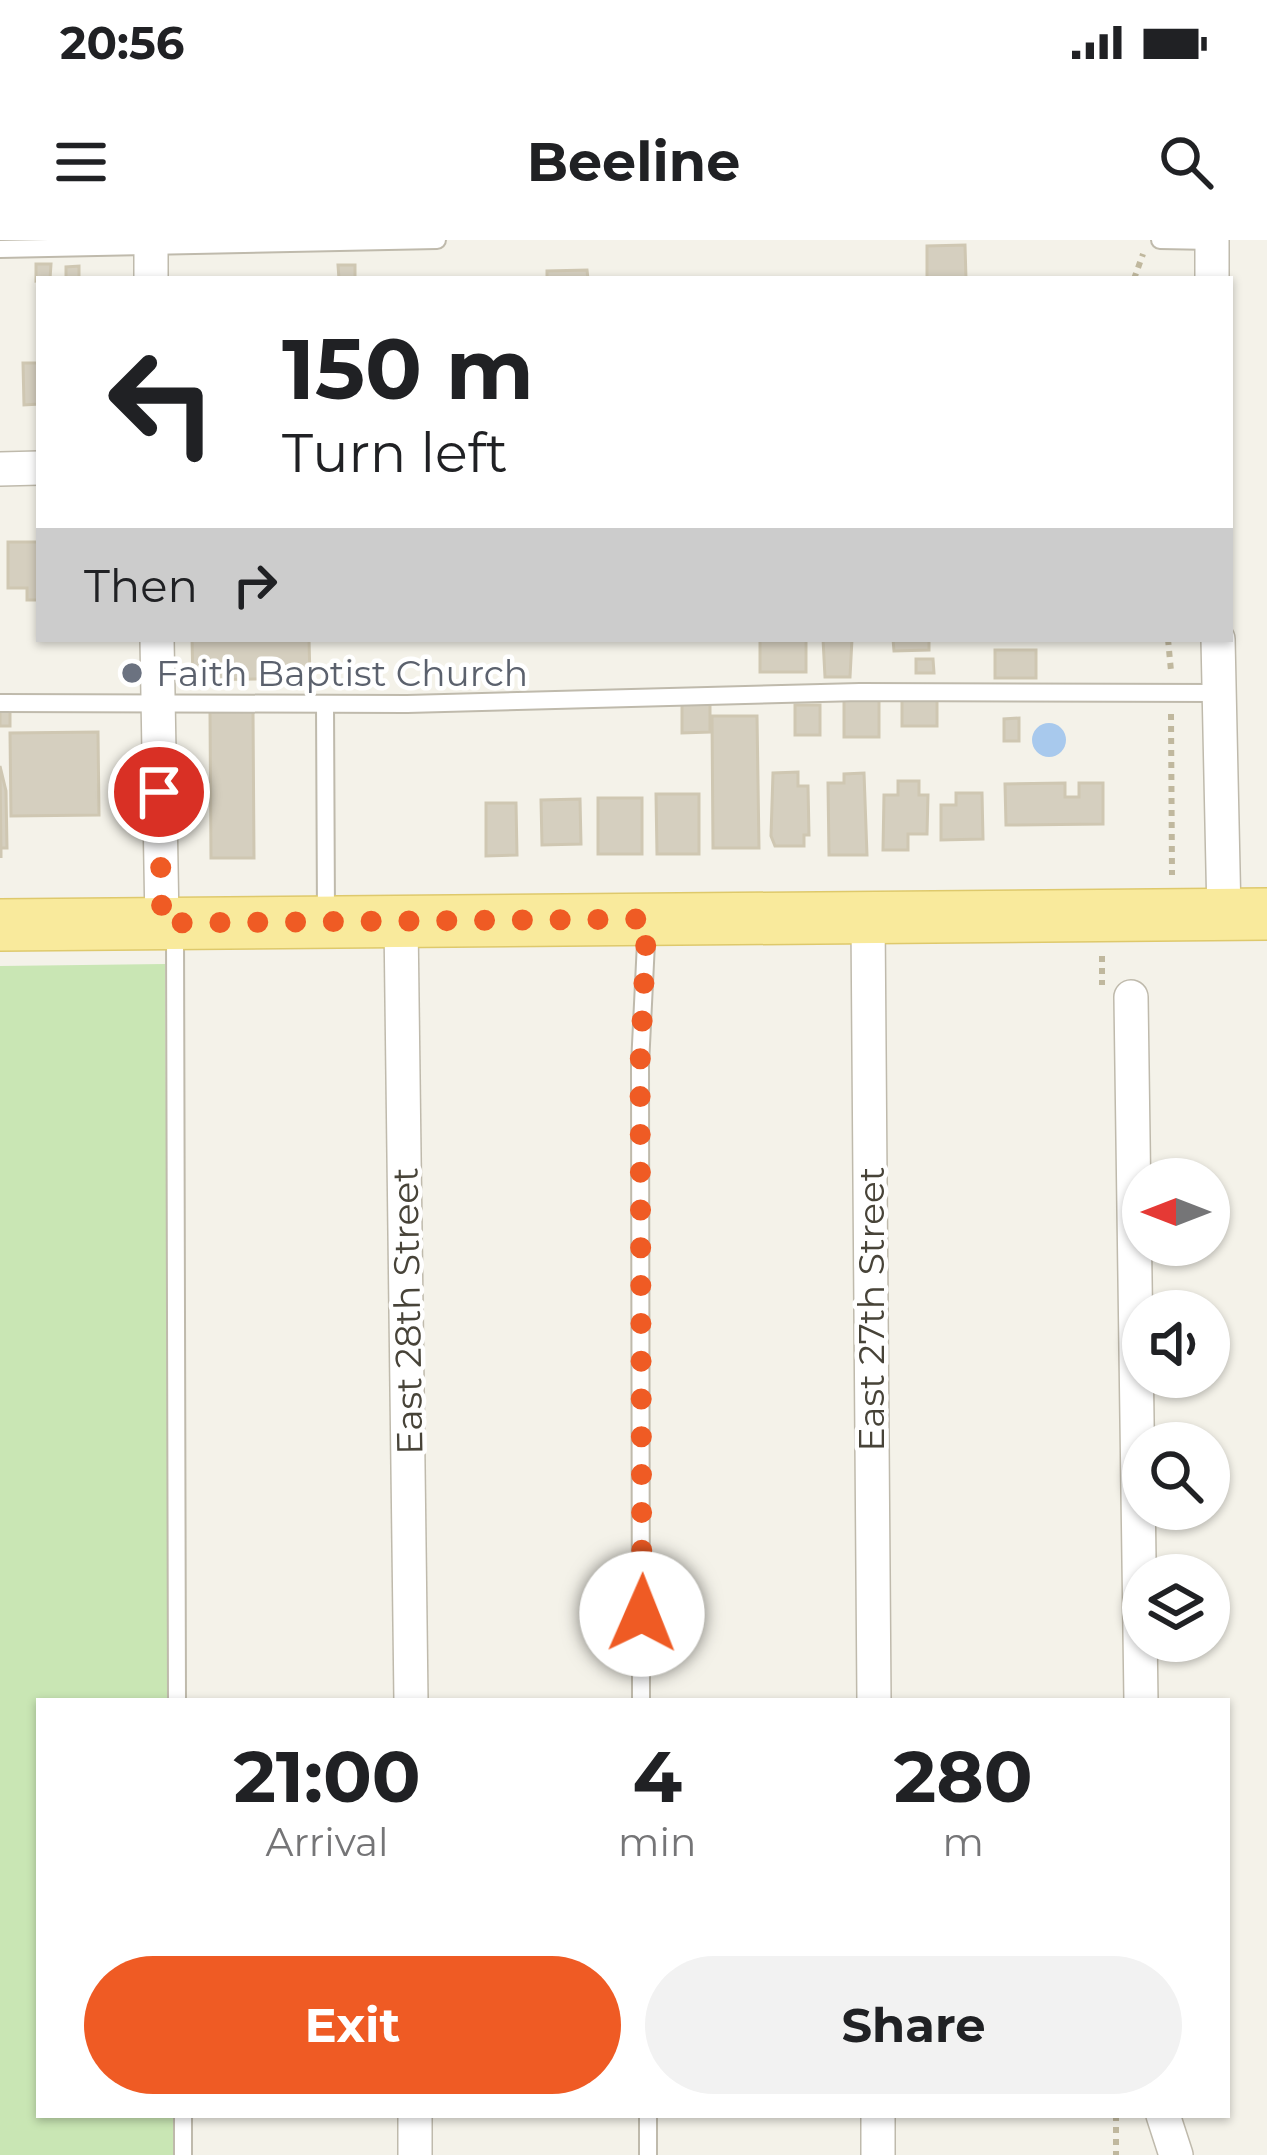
<!DOCTYPE html>
<style>
:root{--surface:#fff;--page:#f2f2f2;--text:#202124;--muted:#757577;--accent:#ef5b24}
body{margin:0;font-family:Montserrat,sans-serif;background:var(--page);color:var(--text);height:100vh;display:flex;flex-direction:column;font-size:45px;white-space:nowrap}
*{box-sizing:border-box;margin:0}
p{font-size:39px;color:var(--muted)}
.icon{flex:none;width:66px;height:66px;fill:none;stroke:currentColor;stroke-width:2;stroke-linecap:round;stroke-linejoin:round}
.map{position:relative;flex:1;overflow:hidden}
.panel{position:absolute;left:36px;top:1458px;width:1194px;height:420px;display:flex;flex-direction:column;background:var(--surface);border-radius:0px;box-shadow:0 3px 9px #0004}
.panel>*{flex:none}
.hud{position:absolute;left:36px;top:36px;width:1197px;height:366px;border-radius:0px;box-shadow:0 3px 9px #0004;background:#fff;color:var(--text);overflow:hidden}
.needle{width:78px;rotate:270deg}
.buttons{position:absolute;left:1122px;top:918px;display:grid;gap:24px}
.buttons a{display:grid;place-items:center;width:108px;height:108px;border-radius:50%;background:var(--surface);box-shadow:0 3px 9px #0004;font-size:60px}
.pin{position:absolute;display:grid;place-items:center;width:102px;height:102px;color:#fff;margin:-51px;border:6px solid #fff;border-radius:50%;box-shadow:0 3px 12px #0007}
.me{position:absolute;width:132px;margin:-66px;rotate:1deg;stroke-linejoin:round;filter:drop-shadow(0 0 9px #0008)}
.turn{display:flex;align-items:center;gap:42px;height:252px;padding:0 48px;font-size:54px}
.turn .icon{width:156px;height:156px;stroke-width:2.5}
.turn b{display:block;font-size:84px;line-height:102px}
.then{display:flex;align-items:center;height:114px;padding:0 48px;background:#0003;gap:24px;font-size:45px}
.eta{display:flex;justify-content:space-evenly;align-items:center;height:204px;text-align:center}
.eta b{font-size:72px;font-weight:700;line-height:84px}
.primary-button{display:flex;gap:24px;margin-top:auto;padding:24px 48px}
.primary-button a{flex:1;height:138px;border-radius:72px;background:var(--accent);color:#fff;font-size:48px;font-weight:700;line-height:138px;text-align:center}
.primary-button a+a{background:var(--page);color:var(--text)}
.status{display:flex;justify-content:space-between;align-items:center;height:84px;padding:0 60px;background:var(--surface);direction:ltr}
.status svg{height:33px;fill:currentColor}
header{display:flex;justify-content:space-between;align-items:center;height:156px;padding:0 48px;background:var(--surface);font-size:54px;font-weight:700}
.map>svg:first-child{display:block}
.green{fill:#c9e6b4}
.water{fill:#a8c9ed}
.building{fill:#d5cfbf;stroke:#cfc7b2;stroke-width:3}
.lines{fill:none;stroke-linecap:round;stroke-linejoin:round}
.lane-casing{stroke:#bfbaac;stroke-width:20}
.street-casing{stroke:#bfbaac;stroke-width:36}
.primary-casing{stroke:#dec96c;stroke-width:54}
.path{stroke:#c0b89e;stroke-width:6;stroke-dasharray:6 6;stroke-linecap:butt}
.lane{stroke:#fff;stroke-width:16}
.street{stroke:#fff;stroke-width:33}
.primary{stroke:#f9ea9c;stroke-width:51}
.route{stroke:#ef5b24;stroke-width:21;stroke-dasharray:0 37.8}
.worship-dot{fill:#6b7280;stroke:#fff;stroke-width:4.5}
.labels{text-anchor:middle;stroke-width:9;stroke-linejoin:round;paint-order:stroke}
.worship-label{font-size:36px;fill:#5b616d;stroke:#fff;text-anchor:start}
.street-label{font-size:36px;fill:#474338;stroke:#fff}
</style>
<div class="status"><b>20:56</b><svg viewBox="0 0 49 12"><path d="M0 12V9h3v3zM5 12V6h3v6zM10 12V3h3v9zM15 12V0h3v12zM26 1h20v11H26zM47 4h2v5h-2z"/></svg></div>
<header><svg class="icon" aria-label="menu" viewBox="0 0 24 24"><path d="M4 6h16M4 12h16M4 18h16"/></svg>Beeline<svg class="icon" aria-label="search" viewBox="0 0 24 24"><circle cx="10" cy="10" r="6"/><path d="M15 15l6 6"/></svg></header>
<div class="map">
<svg width="1267" height="1915" viewBox="0 0 1267 1915">
<rect width="100%" height="100%" fill="#f4f2e9"/>
<path class="green" d="M 165,724 L 170,1461 L 39,1461 L 39,1875 L 173,1875 L 173,1915 L 0,1915 L 0,726 Z"/>
<circle class="water" cx="1049" cy="500" r="17"/>
<g class="building">
<path d="M 965,5 L 966,39 L 927,39 L 927,6 Z"/>
<path d="M 36,24 L 51,24 L 50,39 L 36,41 Z"/>
<path d="M 338,25 L 355,25 L 355,39 L 339,39 Z"/>
<path d="M 79,26 L 79,39 L 66,39 L 66,27 Z"/>
<path d="M 587,30 L 588,39 L 547,39 L 547,31 Z"/>
<path d="M 23,123 L 39,123 L 39,164 L 24,165 Z"/>
<path d="M 8,302 L 39,302 L 39,360 L 27,360 L 27,348 L 8,348 Z"/>
<path d="M 192,399 L 309,399 L 310,438 L 193,440 Z"/>
<rect x="760" y="399" width="46" height="33"/>
<path d="M 823,399 L 852,399 L 850,437 L 825,437 Z"/>
<path d="M 893,399 L 929,399 L 929,410 L 894,411 Z"/>
<rect x="995" y="410" width="41" height="28"/>
<path d="M 916,419 L 933,419 L 934,433 L 916,433 Z"/>
<rect x="844" y="457" width="35" height="40"/>
<rect x="902" y="457" width="35" height="29"/>
<path d="M 682,461 L 710,461 L 710,492 L 682,493 Z"/>
<rect x="795" y="465" width="25" height="30"/>
<rect x="0" y="470" width="10" height="16"/>
<path d="M 253,471 L 254,618 L 211,618 L 210,472 Z"/>
<path d="M 712,476 L 757,476 L 759,608 L 713,608 Z"/>
<path d="M 1019,478 L 1019,501 L 1004,501 L 1004,479 Z"/>
<path d="M 98,492 L 99,575 L 11,576 L 10,493 Z"/>
<path d="M 0,526 L 6,551 L 7,608 L 1,608 L 1,618 Z"/>
<path d="M 798,532 L 798,546 L 808,546 L 809,595 L 804,595 L 804,606 L 775,606 L 771,596 L 773,533 Z"/>
<path d="M 864,533 L 867,615 L 829,615 L 828,543 L 844,543 L 844,534 Z"/>
<path d="M 898,541 L 919,541 L 919,555 L 928,555 L 927,594 L 908,594 L 908,610 L 883,610 L 884,555 L 898,555 Z"/>
<path d="M 1065,543 L 1065,557 L 1079,557 L 1079,543 L 1103,543 L 1103,584 L 1006,585 L 1005,544 Z"/>
<path d="M 956,553 L 982,553 L 983,599 L 941,600 L 941,565 L 956,565 Z"/>
<path d="M 656,554 L 699,554 L 699,614 L 657,614 Z"/>
<rect x="598" y="558" width="44" height="56"/>
<path d="M 580,559 L 581,604 L 542,605 L 541,560 Z"/>
<path d="M 486,563 L 516,563 L 517,615 L 486,616 Z"/>
</g>
<g class="lines">
<g class="lane-casing">
<g id="lane">
<path d="M 1160,0 L 1212,1"/>
<path d="M 0,9 L 437,0"/>
<path d="M 0,463 L 407,464 L 860,452 L 1219,453"/>
<path d="M 325,464 L 326,675"/>
<path d="M 175,690 L 177,1461"/>
<path d="M 641,1461 L 640,825 L 647,682"/>
<path d="M 183,1875 L 183,1915"/>
<path d="M 648,1875 L 648,1915"/>
</g>
</g>
<g class="street-casing">
<g id="street">
<path d="M 151,0 L 151,39"/>
<path d="M 1212,0 L 1212,39"/>
<path d="M 0,229 L 39,228"/>
<path d="M 157,399 L 162,683"/>
<path d="M 1218,399 L 1224,675"/>
<path d="M 868,678 L 874,1461"/>
<path d="M 401,681 L 411,1461"/>
<path d="M 1131,757 L 1141,1461"/>
<path d="M 415,1875 L 415,1915"/>
<path d="M 878,1875 L 878,1915"/>
<path d="M 1163,1875 L 1176,1915"/>
</g>
</g>
<g class="primary-casing">
<path id="primary" d="M 0,685 L 1267,674"/>
</g>
<g class="path">
<path d="M 1134,39 L 1143,14"/>
<path d="M 1168,399 L 1171,431"/>
<path d="M 1171,474 L 1172,635"/>
<path d="M 1102,716 L 1102,745"/>
<path d="M 1116,1875 L 1116,1915"/>
</g>
<use href="#lane" class="lane"/>
<use href="#street" class="street"/>
<use href="#primary" class="primary"/>
</g>
<g class="lines">
<path class="route" d="M 159,552 L 162,683 L 647,679 L 640,825 L 642,1374"/>
</g>
<circle class="worship-dot" cx="132" cy="433" r="12"/>
<g class="labels">
<g class="worship-label">
<text x="156" y="446">Faith Baptist Church</text>
</g>
<g class="street-label">
<text transform="translate(871 1069) rotate(-90)" y="13">East 27th Street</text>
<text transform="translate(407 1071) rotate(-91)" y="13">East 28th Street</text>
</g>
</g>
</svg>
<div class="buttons">
<a><svg class="needle" viewBox="-14 -14 28 28"><path d="M0-13l5 13h-10z" fill="#e53935"/><path d="M0 13l5-13h-10z" fill="#757577"/></svg></a>
<a><svg class="icon" aria-label="sound" viewBox="0 0 24 24"><path d="M4 9h4l5-4v14l-5-4H4zM17 9q2 3 0 6"/></svg></a>
<a><svg class="icon" aria-label="search" viewBox="0 0 24 24"><circle cx="10" cy="10" r="6"/><path d="M15 15l6 6"/></svg></a>
<a><svg class="icon" aria-label="layers" viewBox="0 0 24 24"><path d="M12 4l9 5-9 5-9-5zM3 14l9 5 9-5"/></svg></a>
</div>
<div class="pin" style="left:159px;top:552px;background:#d93025"><svg class="icon" aria-label="arrive" viewBox="0 0 24 24"><path d="M6 21V4h12l-3 4 3 4H6"/></svg></div>
<svg class="me" style="left:642px;top:1374px" viewBox="-20 -20 40 40"><circle r="19" fill="#fff"/><path d="M0-13L10 11 0 6-10 11z" fill="#ef5b24"/></svg>
<div class="hud">
<div class="turn"><svg class="icon" aria-label="left" viewBox="0 0 24 24"><path d="M17 20v-9H6M10 6l-5 5 5 5"/></svg><div><b>150 m</b>Turn left</div></div>
<div class="then">Then<svg class="icon" aria-label="right" viewBox="0 0 24 24"><path d="M7 20v-9h11M14 6l5 5-5 5"/></svg></div>
</div>
<section class="panel">
<div class="eta">
<div><b>21:00</b><p>Arrival</p></div>
<div><b>4</b><p>min</p></div>
<div><b>280</b><p>m</p></div>
</div>
<div class="primary-button"><a>Exit</a><a>Share</a></div>
</section>
</div>
